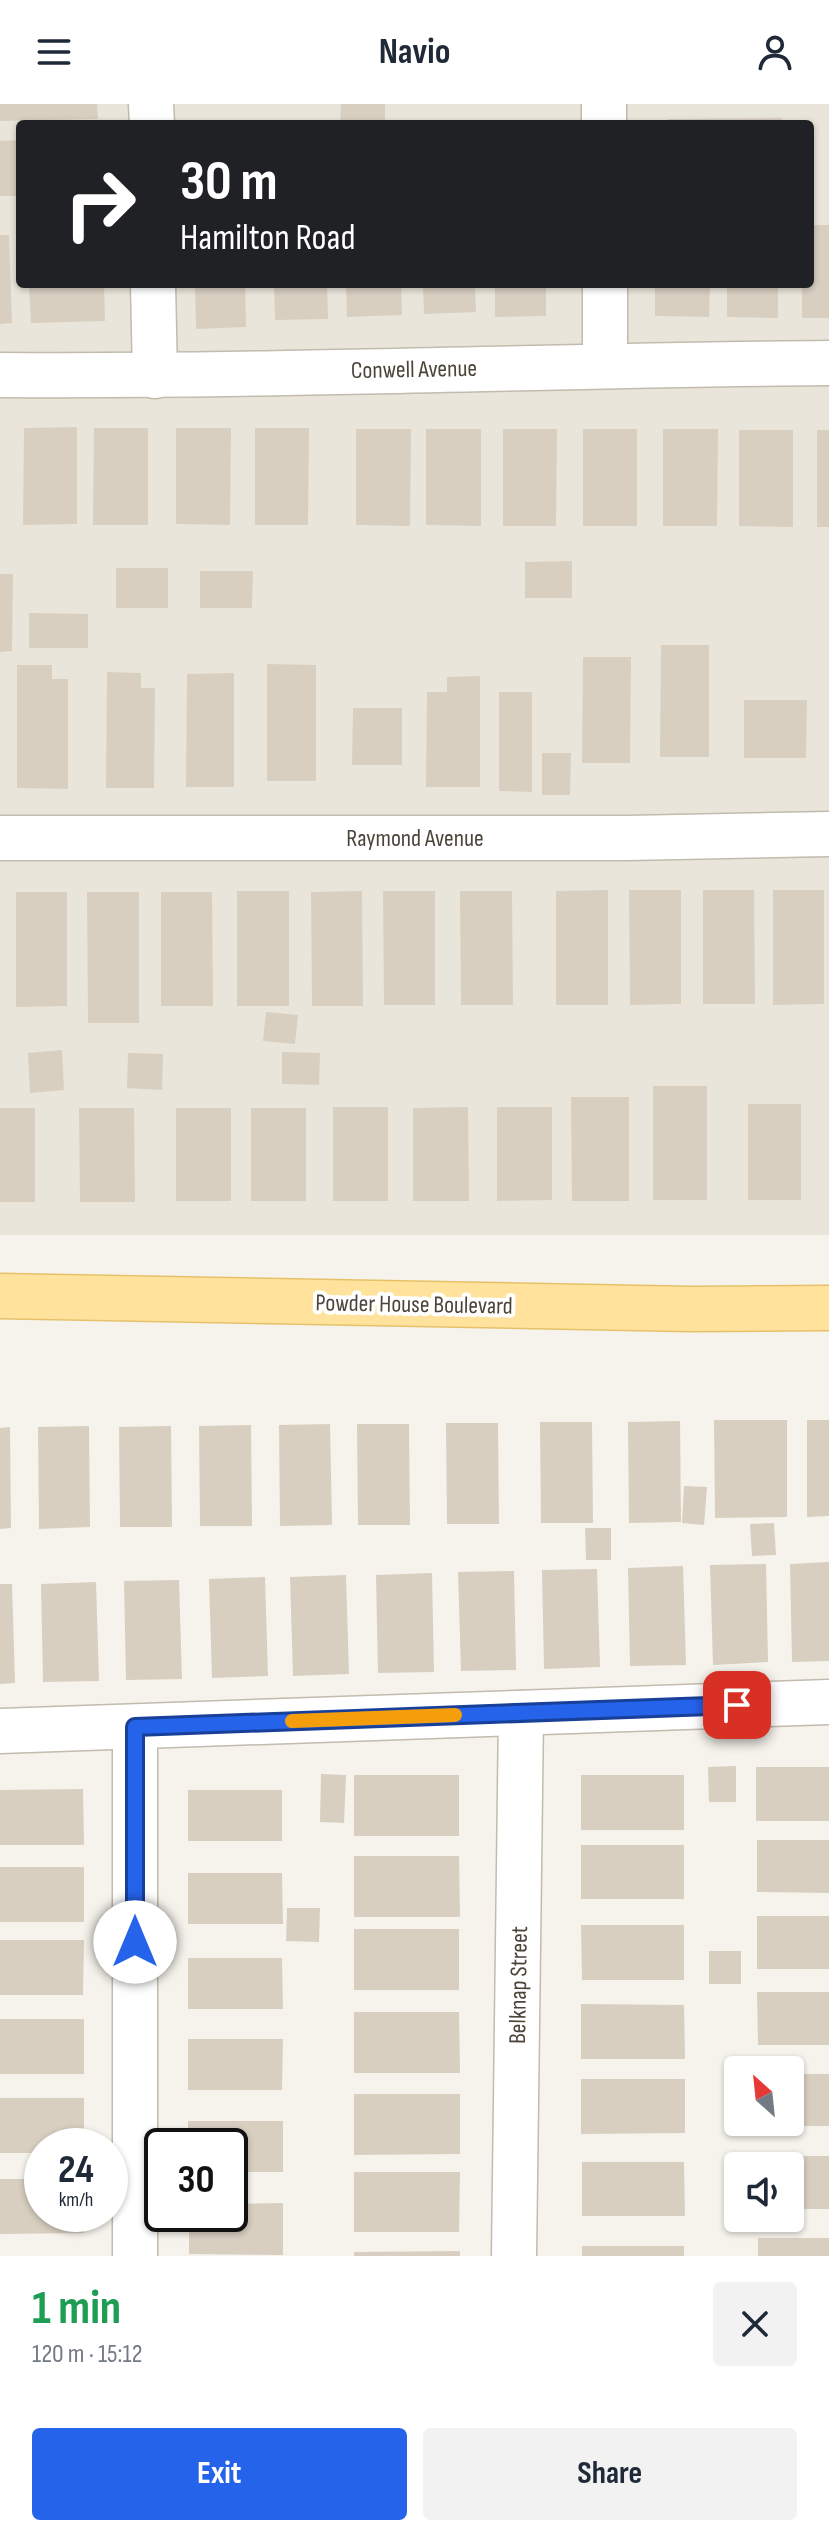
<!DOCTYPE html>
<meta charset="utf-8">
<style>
:root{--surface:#fff;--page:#f2f2f3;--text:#1f2937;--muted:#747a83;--accent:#2563eb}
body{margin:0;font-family:"Sofia Sans Condensed",sans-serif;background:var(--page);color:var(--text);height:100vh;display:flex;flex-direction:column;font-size:30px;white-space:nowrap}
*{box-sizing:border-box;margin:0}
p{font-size:26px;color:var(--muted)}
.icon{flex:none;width:44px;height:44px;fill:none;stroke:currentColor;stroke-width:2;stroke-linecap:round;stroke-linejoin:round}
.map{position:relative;height:2152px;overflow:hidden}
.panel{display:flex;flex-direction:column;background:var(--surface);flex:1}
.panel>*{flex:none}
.banner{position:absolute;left:16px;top:16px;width:798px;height:168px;border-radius:8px;box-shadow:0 2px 6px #0004;background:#202124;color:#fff;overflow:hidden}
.needle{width:52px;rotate:333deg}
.buttons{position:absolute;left:724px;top:1952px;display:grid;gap:16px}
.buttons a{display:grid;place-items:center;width:80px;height:80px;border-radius:8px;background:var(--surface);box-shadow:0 2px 6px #0004;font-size:40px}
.speed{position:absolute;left:24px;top:2024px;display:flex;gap:16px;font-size:40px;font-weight:700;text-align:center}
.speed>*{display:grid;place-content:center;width:104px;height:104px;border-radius:50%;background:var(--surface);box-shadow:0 2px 6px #0004;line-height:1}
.speed small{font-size:20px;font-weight:400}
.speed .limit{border:4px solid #111;border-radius:12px;background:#fff;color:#111}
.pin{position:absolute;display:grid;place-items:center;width:68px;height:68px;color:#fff;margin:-34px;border-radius:16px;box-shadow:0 4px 12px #0006}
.me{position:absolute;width:88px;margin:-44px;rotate:0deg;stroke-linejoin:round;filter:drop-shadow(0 0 6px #0008)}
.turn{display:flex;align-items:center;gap:28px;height:168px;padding:0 32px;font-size:36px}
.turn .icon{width:104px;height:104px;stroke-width:2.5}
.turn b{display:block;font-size:56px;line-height:68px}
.round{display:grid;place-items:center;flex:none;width:84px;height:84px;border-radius:8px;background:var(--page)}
.headline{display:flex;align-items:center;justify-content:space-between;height:136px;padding:0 32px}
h1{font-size:48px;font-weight:700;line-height:60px;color:#1e9e55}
.primary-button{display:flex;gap:16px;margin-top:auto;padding:16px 32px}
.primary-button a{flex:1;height:92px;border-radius:8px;background:var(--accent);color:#fff;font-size:32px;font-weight:700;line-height:92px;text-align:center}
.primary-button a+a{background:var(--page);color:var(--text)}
header{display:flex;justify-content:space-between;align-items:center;height:104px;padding:0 32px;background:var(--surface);font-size:36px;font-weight:700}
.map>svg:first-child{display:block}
.residential{fill:#eae5da;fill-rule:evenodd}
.building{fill:#d8cfc1}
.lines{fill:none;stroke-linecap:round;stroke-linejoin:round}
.minor-casing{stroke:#c2bbae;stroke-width:47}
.major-casing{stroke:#e6c16a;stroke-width:47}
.minor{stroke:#fff;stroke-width:44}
.major{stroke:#ffe39c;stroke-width:44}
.route-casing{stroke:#184099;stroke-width:20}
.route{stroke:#2563eb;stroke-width:14}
.slow{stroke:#f59e0b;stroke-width:14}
.labels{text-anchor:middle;stroke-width:8;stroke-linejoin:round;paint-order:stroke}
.street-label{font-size:24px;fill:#4b4439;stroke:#fff}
</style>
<header><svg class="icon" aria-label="menu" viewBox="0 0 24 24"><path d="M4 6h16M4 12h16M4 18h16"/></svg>Navio<svg class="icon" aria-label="person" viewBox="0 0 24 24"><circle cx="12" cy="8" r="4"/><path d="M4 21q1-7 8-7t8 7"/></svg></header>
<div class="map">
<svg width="829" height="2152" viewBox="0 0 829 2152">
<rect width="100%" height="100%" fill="#f6f3ec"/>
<path class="residential" d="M 0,0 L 829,0 L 829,1131 L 0,1131 ZM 20,20 L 810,20 L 810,180 L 20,180 Z"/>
<g class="building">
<path d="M 0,0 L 97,0 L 98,15 L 0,17 Z"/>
<path d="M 341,0 L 385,0 L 385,20 L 340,20 Z"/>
<path d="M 782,14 L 782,20 L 668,20 L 668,15 Z"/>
<path d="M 20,36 L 20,92 L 0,92 L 0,37 Z"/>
<path d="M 810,121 L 829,121 L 829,214 L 802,214 L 802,180 L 810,180 Z"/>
<path d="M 0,131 L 9,131 L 12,219 L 0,220 Z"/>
<path d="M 29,180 L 104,180 L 105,217 L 31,219 Z"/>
<path d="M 195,180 L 245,180 L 246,223 L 196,225 Z"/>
<path d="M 274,180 L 327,180 L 328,215 L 275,216 Z"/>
<path d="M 346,180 L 401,180 L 402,211 L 347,213 Z"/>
<path d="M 423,180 L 475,180 L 476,208 L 424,210 Z"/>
<path d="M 495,180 L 546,180 L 546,212 L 495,213 Z"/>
<path d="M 655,180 L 710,180 L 709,213 L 655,212 Z"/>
<path d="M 727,180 L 778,180 L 778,214 L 727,213 Z"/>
<path d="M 77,323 L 77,420 L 23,421 L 24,324 Z"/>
<path d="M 94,324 L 148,324 L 148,421 L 93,421 Z"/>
<path d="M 176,324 L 231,324 L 230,421 L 176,420 Z"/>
<path d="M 255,324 L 309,324 L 308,421 L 255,421 Z"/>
<path d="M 356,325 L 411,325 L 410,422 L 356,421 Z"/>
<path d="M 426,325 L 481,325 L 481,422 L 426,421 Z"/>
<path d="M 503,325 L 557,325 L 556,422 L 503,422 Z"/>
<rect x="583" y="325" width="54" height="97"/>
<path d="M 663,325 L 718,325 L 717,422 L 663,422 Z"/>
<path d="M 739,326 L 793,326 L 793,423 L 739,422 Z"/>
<rect x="817" y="326" width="12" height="97"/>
<path d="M 572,457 L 572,494 L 525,494 L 525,458 Z"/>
<rect x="116" y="464" width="52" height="40"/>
<path d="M 200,467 L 253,467 L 252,504 L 200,504 Z"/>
<path d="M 0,470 L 13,470 L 12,547 L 0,548 Z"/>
<path d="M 29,509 L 88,510 L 88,544 L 29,544 Z"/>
<path d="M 661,541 L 709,541 L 709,653 L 660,653 Z"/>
<path d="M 583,553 L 631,553 L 630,659 L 582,659 Z"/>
<path d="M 267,560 L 316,561 L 316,677 L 267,677 Z"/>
<path d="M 17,561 L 52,561 L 52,575 L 68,575 L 68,685 L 17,684 Z"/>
<path d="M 107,568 L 141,569 L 141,584 L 155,584 L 154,684 L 106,684 Z"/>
<path d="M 234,569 L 234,683 L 186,683 L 187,570 Z"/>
<path d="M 480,572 L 480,683 L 426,683 L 427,588 L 447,588 L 447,573 Z"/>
<path d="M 499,588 L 532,588 L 532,688 L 499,687 Z"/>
<path d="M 744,596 L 807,596 L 806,654 L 744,654 Z"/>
<path d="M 353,604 L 402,604 L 402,661 L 352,661 Z"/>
<path d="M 542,649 L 571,649 L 570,691 L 542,691 Z"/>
<path d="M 608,786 L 608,901 L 556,901 L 556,787 Z"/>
<path d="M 629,786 L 681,786 L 681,900 L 630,901 Z"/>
<path d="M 703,786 L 754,786 L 755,900 L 703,900 Z"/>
<path d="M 773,786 L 824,786 L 824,900 L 773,901 Z"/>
<rect x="237" y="787" width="52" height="115"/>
<path d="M 362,787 L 363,902 L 312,902 L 311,788 Z"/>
<path d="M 383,787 L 435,787 L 435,901 L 384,901 Z"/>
<path d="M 460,787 L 512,787 L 513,901 L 461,901 Z"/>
<path d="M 16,788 L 67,788 L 67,902 L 16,903 Z"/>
<path d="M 87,788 L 139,788 L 139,919 L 88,919 Z"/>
<path d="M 161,788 L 212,788 L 213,902 L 161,902 Z"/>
<path d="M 266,908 L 298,911 L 295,940 L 263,937 Z"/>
<path d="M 62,946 L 64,986 L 30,989 L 28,949 Z"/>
<path d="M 282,948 L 320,949 L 319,981 L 282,980 Z"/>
<path d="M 128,949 L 163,950 L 162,986 L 127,984 Z"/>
<rect x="653" y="982" width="54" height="114"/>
<path d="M 571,993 L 629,993 L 629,1097 L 572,1097 Z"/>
<rect x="748" y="1000" width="53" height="96"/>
<rect x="333" y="1003" width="55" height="94"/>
<path d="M 468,1003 L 469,1097 L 413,1097 L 413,1004 Z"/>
<path d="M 497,1003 L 552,1003 L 552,1096 L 497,1097 Z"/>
<rect x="0" y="1004" width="35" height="94"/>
<path d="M 79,1004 L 134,1004 L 135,1098 L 80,1098 Z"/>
<rect x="176" y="1004" width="55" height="93"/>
<rect x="251" y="1004" width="55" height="93"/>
<path d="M 714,1316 L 787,1316 L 787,1413 L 715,1414 Z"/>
<path d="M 807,1316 L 829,1316 L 829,1412 L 807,1413 Z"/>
<path d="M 680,1317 L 681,1418 L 629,1419 L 628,1318 Z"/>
<path d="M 540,1318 L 592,1318 L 593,1419 L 541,1419 Z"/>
<path d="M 446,1319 L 498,1319 L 499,1420 L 447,1420 Z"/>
<path d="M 330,1320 L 332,1421 L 280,1422 L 279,1321 Z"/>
<path d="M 357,1320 L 409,1320 L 410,1421 L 358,1421 Z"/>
<path d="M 251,1321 L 252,1422 L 200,1422 L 199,1322 Z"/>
<path d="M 89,1322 L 90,1423 L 39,1425 L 38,1323 Z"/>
<path d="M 171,1322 L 172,1423 L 120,1423 L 119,1323 Z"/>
<path d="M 10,1323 L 11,1424 L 0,1425 L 0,1324 Z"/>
<path d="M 684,1382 L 707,1383 L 704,1421 L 682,1419 Z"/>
<path d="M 774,1419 L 776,1451 L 752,1452 L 750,1420 Z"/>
<path d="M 585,1424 L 611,1424 L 611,1456 L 586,1456 Z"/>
<path d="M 829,1458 L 829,1557 L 792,1558 L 790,1460 Z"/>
<path d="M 766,1460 L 768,1558 L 713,1561 L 710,1461 Z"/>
<path d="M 683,1462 L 686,1561 L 630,1562 L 628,1464 Z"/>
<path d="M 597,1465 L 600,1563 L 544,1565 L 542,1466 Z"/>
<path d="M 514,1467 L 516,1566 L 461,1567 L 458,1468 Z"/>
<path d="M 432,1469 L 434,1568 L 378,1569 L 376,1471 Z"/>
<path d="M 346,1471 L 349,1570 L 293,1572 L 290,1473 Z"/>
<path d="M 265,1473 L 268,1572 L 212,1574 L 209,1475 Z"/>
<path d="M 179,1476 L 182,1575 L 126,1576 L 124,1477 Z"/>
<path d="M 96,1478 L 99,1577 L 43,1578 L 41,1480 Z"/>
<path d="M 0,1480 L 12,1480 L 15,1579 L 0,1580 Z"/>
<path d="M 736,1662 L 736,1698 L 709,1698 L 708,1663 Z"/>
<rect x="756" y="1663" width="73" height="54"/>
<path d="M 321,1670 L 346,1671 L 344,1719 L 320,1718 Z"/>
<rect x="354" y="1671" width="105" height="61"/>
<rect x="581" y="1671" width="103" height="55"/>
<path d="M 83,1685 L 84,1741 L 0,1741 L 0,1686 Z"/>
<rect x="188" y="1686" width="94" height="51"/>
<path d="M 757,1736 L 829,1736 L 829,1789 L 757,1788 Z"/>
<rect x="581" y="1741" width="103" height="54"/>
<path d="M 354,1752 L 459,1752 L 460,1813 L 354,1813 Z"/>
<rect x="0" y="1763" width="84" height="55"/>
<path d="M 188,1769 L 282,1769 L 283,1820 L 188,1820 Z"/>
<path d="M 287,1804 L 320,1804 L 319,1838 L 286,1837 Z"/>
<rect x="757" y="1812" width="72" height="53"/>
<path d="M 581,1821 L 684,1821 L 684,1876 L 582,1876 Z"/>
<rect x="354" y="1825" width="105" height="61"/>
<path d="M 0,1836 L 84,1836 L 83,1891 L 0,1891 Z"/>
<rect x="709" y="1847" width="32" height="33"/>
<path d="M 188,1854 L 282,1854 L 283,1905 L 188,1905 Z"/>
<path d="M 757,1888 L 829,1888 L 829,1941 L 758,1941 Z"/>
<path d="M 581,1900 L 684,1901 L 685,1955 L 581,1955 Z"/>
<path d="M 354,1908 L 459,1908 L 460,1969 L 354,1969 Z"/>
<rect x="0" y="1915" width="84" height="55"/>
<path d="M 188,1935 L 283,1935 L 282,1986 L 188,1986 Z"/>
<path d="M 790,1970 L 829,1970 L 829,2022 L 757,2022 L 757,2018 L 790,2018 Z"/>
<path d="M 581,1975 L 685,1975 L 685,2029 L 581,2030 Z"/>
<path d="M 354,1990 L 460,1990 L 460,2050 L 354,2051 Z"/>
<path d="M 0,1994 L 84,1994 L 84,2042 L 42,2042 L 42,2049 L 0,2049 Z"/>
<path d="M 188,2017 L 283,2017 L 283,2068 L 230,2068 L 230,2042 L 188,2042 Z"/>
<path d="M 757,2052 L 829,2052 L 829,2105 L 790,2105 L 790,2062 L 757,2062 Z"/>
<path d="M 582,2058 L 684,2058 L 685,2112 L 582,2112 Z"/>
<path d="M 354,2068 L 460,2068 L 459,2128 L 354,2128 Z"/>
<path d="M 0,2075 L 42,2075 L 42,2110 L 84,2110 L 84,2129 L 0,2130 Z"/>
<path d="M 283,2099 L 283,2151 L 189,2150 L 189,2110 L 230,2110 L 230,2100 Z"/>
<rect x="758" y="2134" width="71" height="18"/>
<rect x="582" y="2142" width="102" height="10"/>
<path d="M 460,2147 L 460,2152 L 354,2152 L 354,2148 Z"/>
</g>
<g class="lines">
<g class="minor-casing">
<g id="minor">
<path d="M 151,0 L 152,20"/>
<path d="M 604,0 L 604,20"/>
<path d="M 153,180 L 155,272"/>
<path d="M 605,180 L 605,260"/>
<path d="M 0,271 C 276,273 553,261 829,259"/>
<path d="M 0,734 L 628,734 L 829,730"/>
<path d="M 0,1627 L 829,1598"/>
<path d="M 135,2152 L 135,1623"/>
<path d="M 514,2152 L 521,1609"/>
</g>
</g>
<g class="major-casing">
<path id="major" d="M 0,1192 L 691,1205 L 829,1204"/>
</g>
<use href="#minor" class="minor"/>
<use href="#major" class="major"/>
</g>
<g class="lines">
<g class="route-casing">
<path id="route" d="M 135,1838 L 135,1623 L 737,1601"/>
</g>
<use href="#route" class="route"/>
<path class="slow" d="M 292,1617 L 455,1611"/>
</g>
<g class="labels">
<g class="street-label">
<text transform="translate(414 265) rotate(-1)" y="8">Conwell Avenue</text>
<text x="415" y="742">Raymond Avenue</text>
<text transform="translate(414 1200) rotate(1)" y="8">Powder House Boulevard</text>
<text transform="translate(518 1881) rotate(-89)" y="8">Belknap Street</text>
</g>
</g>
</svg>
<div class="buttons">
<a><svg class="needle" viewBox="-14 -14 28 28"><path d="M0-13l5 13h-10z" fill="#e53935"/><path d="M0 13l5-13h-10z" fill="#747a83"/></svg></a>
<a><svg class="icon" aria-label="sound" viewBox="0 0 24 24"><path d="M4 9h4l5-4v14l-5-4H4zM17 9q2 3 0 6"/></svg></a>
</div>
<div class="speed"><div>24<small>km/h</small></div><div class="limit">30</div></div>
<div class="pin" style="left:737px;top:1601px;background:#d93025"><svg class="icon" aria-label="arrive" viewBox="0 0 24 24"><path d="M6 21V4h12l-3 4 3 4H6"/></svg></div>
<svg class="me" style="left:135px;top:1838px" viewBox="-20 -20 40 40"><circle r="19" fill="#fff"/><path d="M0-13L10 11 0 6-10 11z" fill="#2563eb"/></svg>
<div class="banner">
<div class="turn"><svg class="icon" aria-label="right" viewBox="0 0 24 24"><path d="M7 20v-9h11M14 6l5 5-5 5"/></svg><div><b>30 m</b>Hamilton Road</div></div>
</div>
</div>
<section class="panel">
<div class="headline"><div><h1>1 min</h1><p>120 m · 15:12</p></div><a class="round"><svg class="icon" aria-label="close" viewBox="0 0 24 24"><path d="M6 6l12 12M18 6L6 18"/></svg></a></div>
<div class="primary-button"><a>Exit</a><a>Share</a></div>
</section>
